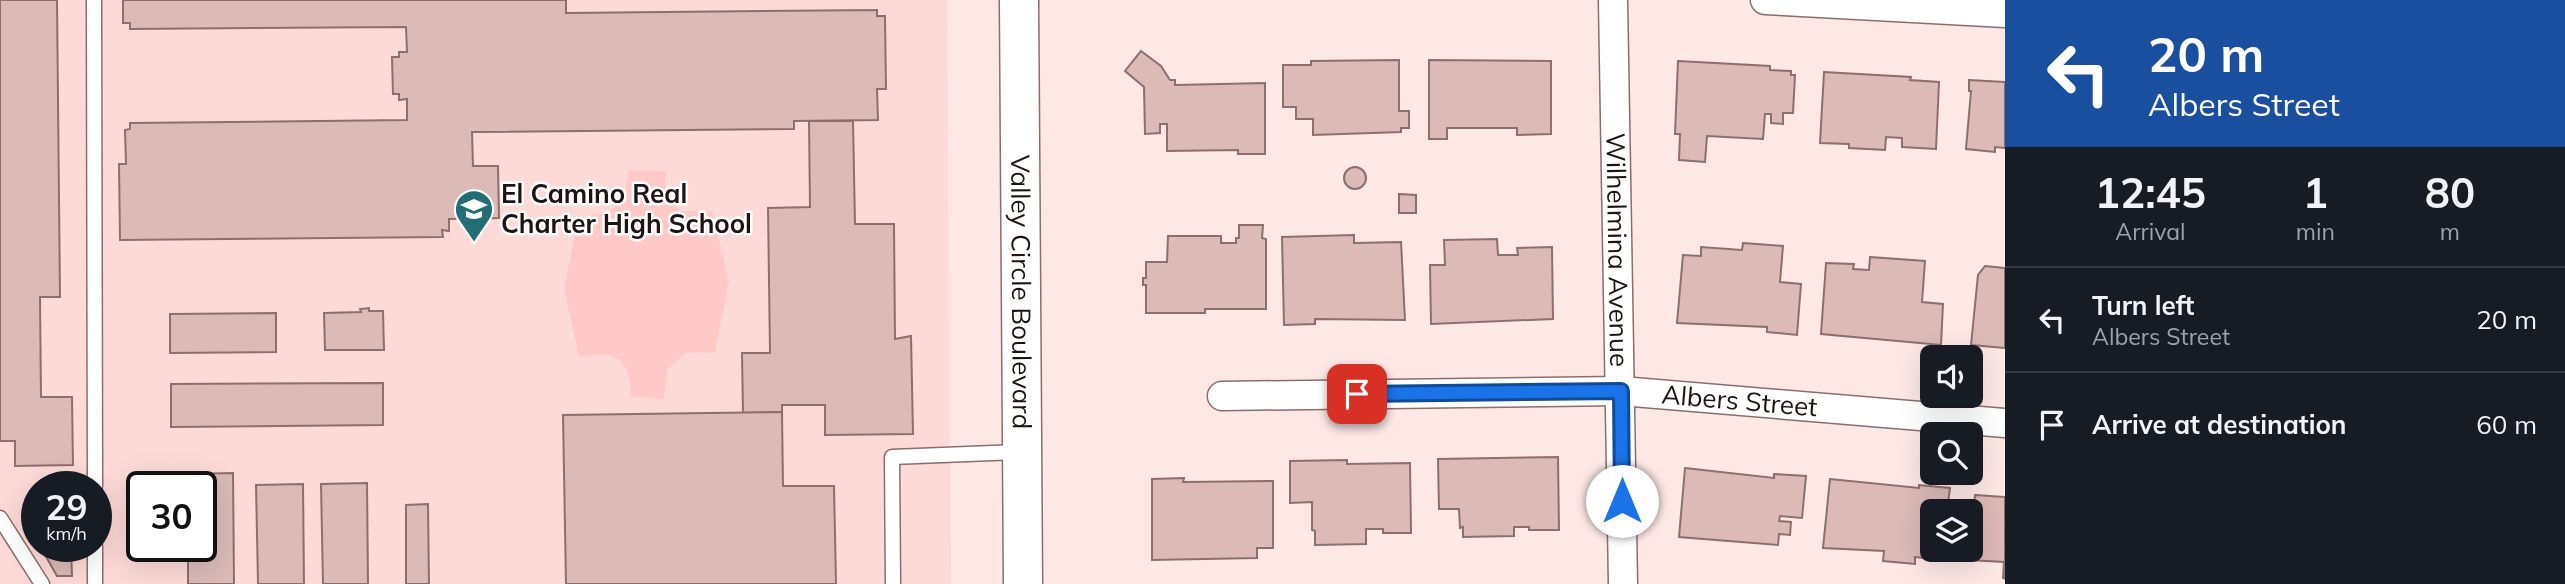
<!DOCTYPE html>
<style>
:root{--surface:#171b24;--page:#242831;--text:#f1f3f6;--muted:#9ea1a6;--line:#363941}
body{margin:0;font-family:Mulish,sans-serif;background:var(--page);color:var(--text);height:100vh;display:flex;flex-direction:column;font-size:26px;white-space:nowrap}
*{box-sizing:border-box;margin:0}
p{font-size:23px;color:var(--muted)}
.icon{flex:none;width:38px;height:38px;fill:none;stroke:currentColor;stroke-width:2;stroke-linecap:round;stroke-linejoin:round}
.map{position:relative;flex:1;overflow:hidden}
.side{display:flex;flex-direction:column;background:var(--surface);width:560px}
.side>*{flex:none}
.hud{background:#1a4fa0;color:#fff;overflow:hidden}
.tools{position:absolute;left:1920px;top:345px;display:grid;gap:14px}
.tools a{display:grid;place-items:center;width:63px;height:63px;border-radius:10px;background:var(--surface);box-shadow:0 7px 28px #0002;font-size:35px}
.speed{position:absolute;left:21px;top:471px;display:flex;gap:14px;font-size:35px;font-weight:700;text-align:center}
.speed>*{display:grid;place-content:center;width:91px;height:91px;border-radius:50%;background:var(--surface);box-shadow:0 7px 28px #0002;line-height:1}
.speed small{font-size:18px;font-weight:400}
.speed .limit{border:4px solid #111;border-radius:10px;background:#fff;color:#111}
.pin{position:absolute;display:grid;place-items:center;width:60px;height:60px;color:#fff;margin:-30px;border-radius:14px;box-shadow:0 4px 10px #0006}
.me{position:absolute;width:77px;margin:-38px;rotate:0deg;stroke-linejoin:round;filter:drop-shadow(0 0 5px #0008)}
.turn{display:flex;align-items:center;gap:24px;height:147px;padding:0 28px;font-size:32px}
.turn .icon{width:91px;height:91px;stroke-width:2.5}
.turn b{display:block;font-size:49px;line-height:60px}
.eta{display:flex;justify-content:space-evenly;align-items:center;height:119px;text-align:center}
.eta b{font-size:42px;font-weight:700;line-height:49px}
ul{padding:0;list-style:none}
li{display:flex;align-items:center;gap:21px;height:105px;padding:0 28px;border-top:2px solid var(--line)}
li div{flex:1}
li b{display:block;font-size:26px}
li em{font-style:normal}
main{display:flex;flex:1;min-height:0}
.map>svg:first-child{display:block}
.built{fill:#fddad8;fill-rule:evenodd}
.green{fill:#fec9c7}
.building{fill:#dbbab8;stroke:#8d6f6d;stroke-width:2}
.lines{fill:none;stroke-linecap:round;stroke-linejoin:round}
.lane-casing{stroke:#8b6d6c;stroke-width:17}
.street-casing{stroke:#8b6d6c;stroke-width:31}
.secondary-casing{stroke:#8b6d6c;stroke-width:41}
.lane{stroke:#fff;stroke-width:14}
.street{stroke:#fff;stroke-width:28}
.secondary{stroke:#fff;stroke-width:38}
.route-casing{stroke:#114b97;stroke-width:18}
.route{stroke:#1a73e8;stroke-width:12}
.labels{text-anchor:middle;stroke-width:5;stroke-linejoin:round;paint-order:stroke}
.poi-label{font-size:26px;font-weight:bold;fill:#1e1312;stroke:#fff;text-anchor:start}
.street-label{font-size:26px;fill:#1e1312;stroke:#fff}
</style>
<main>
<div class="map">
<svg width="2005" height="584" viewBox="0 0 2005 584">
<rect width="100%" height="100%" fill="#fde8e6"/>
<path class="built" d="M 0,0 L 947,0 L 951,584 L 0,584 ZM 37,486 L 96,486 L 96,546 L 37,546 ZM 142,486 L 201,486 L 201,546 L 142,546 Z"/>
<path class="green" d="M 629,170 L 666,171 L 665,190 L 680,211 L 712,211 L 729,282 L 715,352 L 685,353 L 667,370 L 664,399 L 631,397 C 631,359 615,349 579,357 L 564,288 L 579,217 L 608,213 L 624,199 Z"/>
<g class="building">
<path d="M 0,0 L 57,0 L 60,297 L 40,297 L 41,397 L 72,397 L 73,465 L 15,466 L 15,441 L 0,441 Z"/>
<path d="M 123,0 L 566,0 L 566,13 L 877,10 L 877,16 L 885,16 L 886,89 L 877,89 L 878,120 L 794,121 L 794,129 L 472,132 L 473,166 L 498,166 L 499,218 L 449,219 L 449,231 L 442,230 L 443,237 L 120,240 L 119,164 L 126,164 L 125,130 L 130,129 L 130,123 L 407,120 L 407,99 L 399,100 L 399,94 L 393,94 L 392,57 L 399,57 L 399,52 L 407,52 L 406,27 L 130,29 L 130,23 L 123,23 Z"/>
<path d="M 1141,51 L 1161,66 L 1170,80 L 1175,80 L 1175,85 L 1265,83 L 1265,154 L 1238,154 L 1238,150 L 1167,151 L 1167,124 L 1160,124 L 1160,133 L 1145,134 L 1144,87 L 1125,71 Z"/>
<path d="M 1399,60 L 1399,111 L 1409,111 L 1409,128 L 1401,128 L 1401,132 L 1313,135 L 1313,119 L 1296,119 L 1296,107 L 1283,107 L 1283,65 L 1311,65 L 1311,61 Z"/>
<path d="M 1429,60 L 1551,61 L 1551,134 L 1517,135 L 1517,128 L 1447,128 L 1447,139 L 1429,139 Z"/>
<path d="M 1678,61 L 1770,66 L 1770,70 L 1791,71 L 1791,75 L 1795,75 L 1793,113 L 1783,113 L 1783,124 L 1771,123 L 1771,114 L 1765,114 L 1763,139 L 1707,136 L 1705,162 L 1679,160 L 1680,134 L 1675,134 Z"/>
<path d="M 1824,72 L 1911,77 L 1910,80 L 1939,82 L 1936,149 L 1902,147 L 1902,138 L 1886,137 L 1885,150 L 1849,148 L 1849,144 L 1820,143 Z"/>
<path d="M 1969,80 L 2005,82 L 2005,148 L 1995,147 L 1995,152 L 1966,149 L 1971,91 L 1969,91 Z"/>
<path d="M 809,121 L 853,121 L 855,224 L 894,224 L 895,339 L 911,336 L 913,434 L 825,435 L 825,405 L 782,405 L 782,412 L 743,413 L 742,353 L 770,353 L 768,208 L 810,207 Z"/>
<circle cx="1355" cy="178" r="11"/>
<path d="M 1399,194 L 1416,195 L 1416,213 L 1399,213 Z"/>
<path d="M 1239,225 L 1263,225 L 1262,238 L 1266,239 L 1266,309 L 1205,309 L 1205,313 L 1146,313 L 1146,285 L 1143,285 L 1143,278 L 1146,278 L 1146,262 L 1167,262 L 1168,236 L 1221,236 L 1221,243 L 1236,243 L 1236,238 L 1239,238 Z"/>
<path d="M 1354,235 L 1354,243 L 1401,242 L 1405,320 L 1315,319 L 1315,324 L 1284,325 L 1282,237 Z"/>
<path d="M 1497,239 L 1498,255 L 1518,255 L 1517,248 L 1552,247 L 1553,319 L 1431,324 L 1430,265 L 1445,265 L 1444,240 Z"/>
<path d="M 1743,243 L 1783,246 L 1780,282 L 1801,284 L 1797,335 L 1767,332 L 1767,327 L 1677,323 L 1683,255 L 1701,256 L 1701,247 L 1742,250 Z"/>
<path d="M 1870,257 L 1925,261 L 1922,302 L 1943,304 L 1941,345 L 1821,334 L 1826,263 L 1854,264 L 1853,269 L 1869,270 Z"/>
<path d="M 1985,266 L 2005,268 L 2005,348 L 1971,345 L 1978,275 Z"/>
<path d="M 369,308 L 369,311 L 383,311 L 384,350 L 325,350 L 324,313 L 361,312 L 360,309 Z"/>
<path d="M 276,313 L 276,352 L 170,353 L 170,314 Z"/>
<path d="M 383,383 L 383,425 L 171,427 L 171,384 Z"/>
<path d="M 782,412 L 783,486 L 834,486 L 836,584 L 566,584 L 563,415 Z"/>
<path d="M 1558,457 L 1559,530 L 1529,530 L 1529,527 L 1514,527 L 1514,536 L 1463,537 L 1463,527 L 1460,528 L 1459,509 L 1439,509 L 1438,459 Z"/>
<path d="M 1347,460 L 1347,464 L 1410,463 L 1411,533 L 1383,533 L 1383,529 L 1366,529 L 1366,544 L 1315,545 L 1315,531 L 1312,530 L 1312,502 L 1290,503 L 1290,461 Z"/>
<path d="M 1685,468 L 1774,478 L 1774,474 L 1806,476 L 1802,518 L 1780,516 L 1779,521 L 1791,522 L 1790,535 L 1779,534 L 1778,545 L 1679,537 Z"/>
<path d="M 233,473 L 234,584 L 188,584 L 188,546 L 201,546 L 201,486 L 187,486 L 187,474 Z"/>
<path d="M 1184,478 L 1183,482 L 1273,481 L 1273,548 L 1257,548 L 1257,558 L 1152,560 L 1152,479 Z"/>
<path d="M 1830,479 L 1919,488 L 1919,485 L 1950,488 L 1947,511 L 1932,511 L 1932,550 L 1944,550 L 1942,560 L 1915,557 L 1915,564 L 1883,561 L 1884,551 L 1823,548 Z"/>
<path d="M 367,483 L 368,584 L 323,584 L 321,484 Z"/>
<path d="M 303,484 L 304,584 L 258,584 L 256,485 Z"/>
<path d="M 1975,495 L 2005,497 L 2005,579 L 2003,578 L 2004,562 L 1969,560 Z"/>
<path d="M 428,504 L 429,584 L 406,584 L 406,505 Z"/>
<path d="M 40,546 L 71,546 L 72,576 L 57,576 Z"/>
</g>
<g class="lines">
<g class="lane-casing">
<g id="lane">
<path d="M 94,0 L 95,486"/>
<path d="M 0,518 L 42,584"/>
<path d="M 95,546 L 95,584"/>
<path d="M 893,584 L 892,457 L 1021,452"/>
</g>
</g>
<g class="street-casing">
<g id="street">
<path id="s1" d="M 1613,0 L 1623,584"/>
<path d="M 1765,0 L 2005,13"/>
<path id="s2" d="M 1222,396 L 1621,391 L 2005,423"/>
</g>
</g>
<g class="secondary-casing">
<g id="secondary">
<path id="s3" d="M 1019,0 L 1023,584"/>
</g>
</g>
<use href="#lane" class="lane"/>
<use href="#street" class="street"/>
<use href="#secondary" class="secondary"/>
</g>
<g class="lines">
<g class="route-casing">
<path id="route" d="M 1357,394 L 1621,391 L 1622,501"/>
</g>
<use href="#route" class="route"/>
</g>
<defs>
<g id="school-pin" transform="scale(2.0125)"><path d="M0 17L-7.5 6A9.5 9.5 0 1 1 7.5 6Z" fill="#236e74" stroke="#fff"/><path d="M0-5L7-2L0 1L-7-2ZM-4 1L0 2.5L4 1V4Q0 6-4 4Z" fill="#fff"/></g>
</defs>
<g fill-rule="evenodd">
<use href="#school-pin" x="474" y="209"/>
</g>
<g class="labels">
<g class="poi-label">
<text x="501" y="203">El Camino Real<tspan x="501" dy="30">Charter High School</tspan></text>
</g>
<g class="street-label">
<text dy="9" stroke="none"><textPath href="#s1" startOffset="250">Wilhelmina Avenue</textPath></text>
<text dy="9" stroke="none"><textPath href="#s3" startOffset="292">Valley Circle Boulevard</textPath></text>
<text dy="9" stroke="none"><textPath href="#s2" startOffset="518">Albers Street</textPath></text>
</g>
</g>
</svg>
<div class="tools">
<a><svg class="icon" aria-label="sound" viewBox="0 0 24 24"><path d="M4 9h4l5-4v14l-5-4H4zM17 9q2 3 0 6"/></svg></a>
<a><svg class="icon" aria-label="search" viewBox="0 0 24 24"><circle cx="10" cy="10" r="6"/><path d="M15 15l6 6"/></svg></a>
<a><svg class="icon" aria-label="layers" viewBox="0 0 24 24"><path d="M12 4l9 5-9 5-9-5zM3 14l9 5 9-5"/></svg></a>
</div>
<div class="speed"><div>29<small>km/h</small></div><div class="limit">30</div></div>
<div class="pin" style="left:1357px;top:394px;background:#d93025"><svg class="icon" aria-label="arrive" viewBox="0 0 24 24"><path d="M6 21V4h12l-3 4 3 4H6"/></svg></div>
<svg class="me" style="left:1622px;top:501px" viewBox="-20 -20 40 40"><circle r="19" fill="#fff"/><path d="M0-13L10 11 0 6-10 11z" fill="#1a73e8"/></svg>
</div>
<section class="side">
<div class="hud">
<div class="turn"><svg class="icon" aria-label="left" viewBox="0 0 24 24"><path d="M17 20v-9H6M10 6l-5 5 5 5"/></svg><div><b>20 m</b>Albers Street</div></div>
</div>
<div class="eta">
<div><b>12:45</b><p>Arrival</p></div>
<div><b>1</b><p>min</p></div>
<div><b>80</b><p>m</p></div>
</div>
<ul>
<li><svg class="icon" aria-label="left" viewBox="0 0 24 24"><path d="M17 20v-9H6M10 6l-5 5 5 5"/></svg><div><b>Turn left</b><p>Albers Street</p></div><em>20 m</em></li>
<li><svg class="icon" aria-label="arrive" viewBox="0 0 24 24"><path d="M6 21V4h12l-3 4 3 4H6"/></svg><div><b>Arrive at destination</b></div><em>60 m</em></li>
</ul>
</section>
</main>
